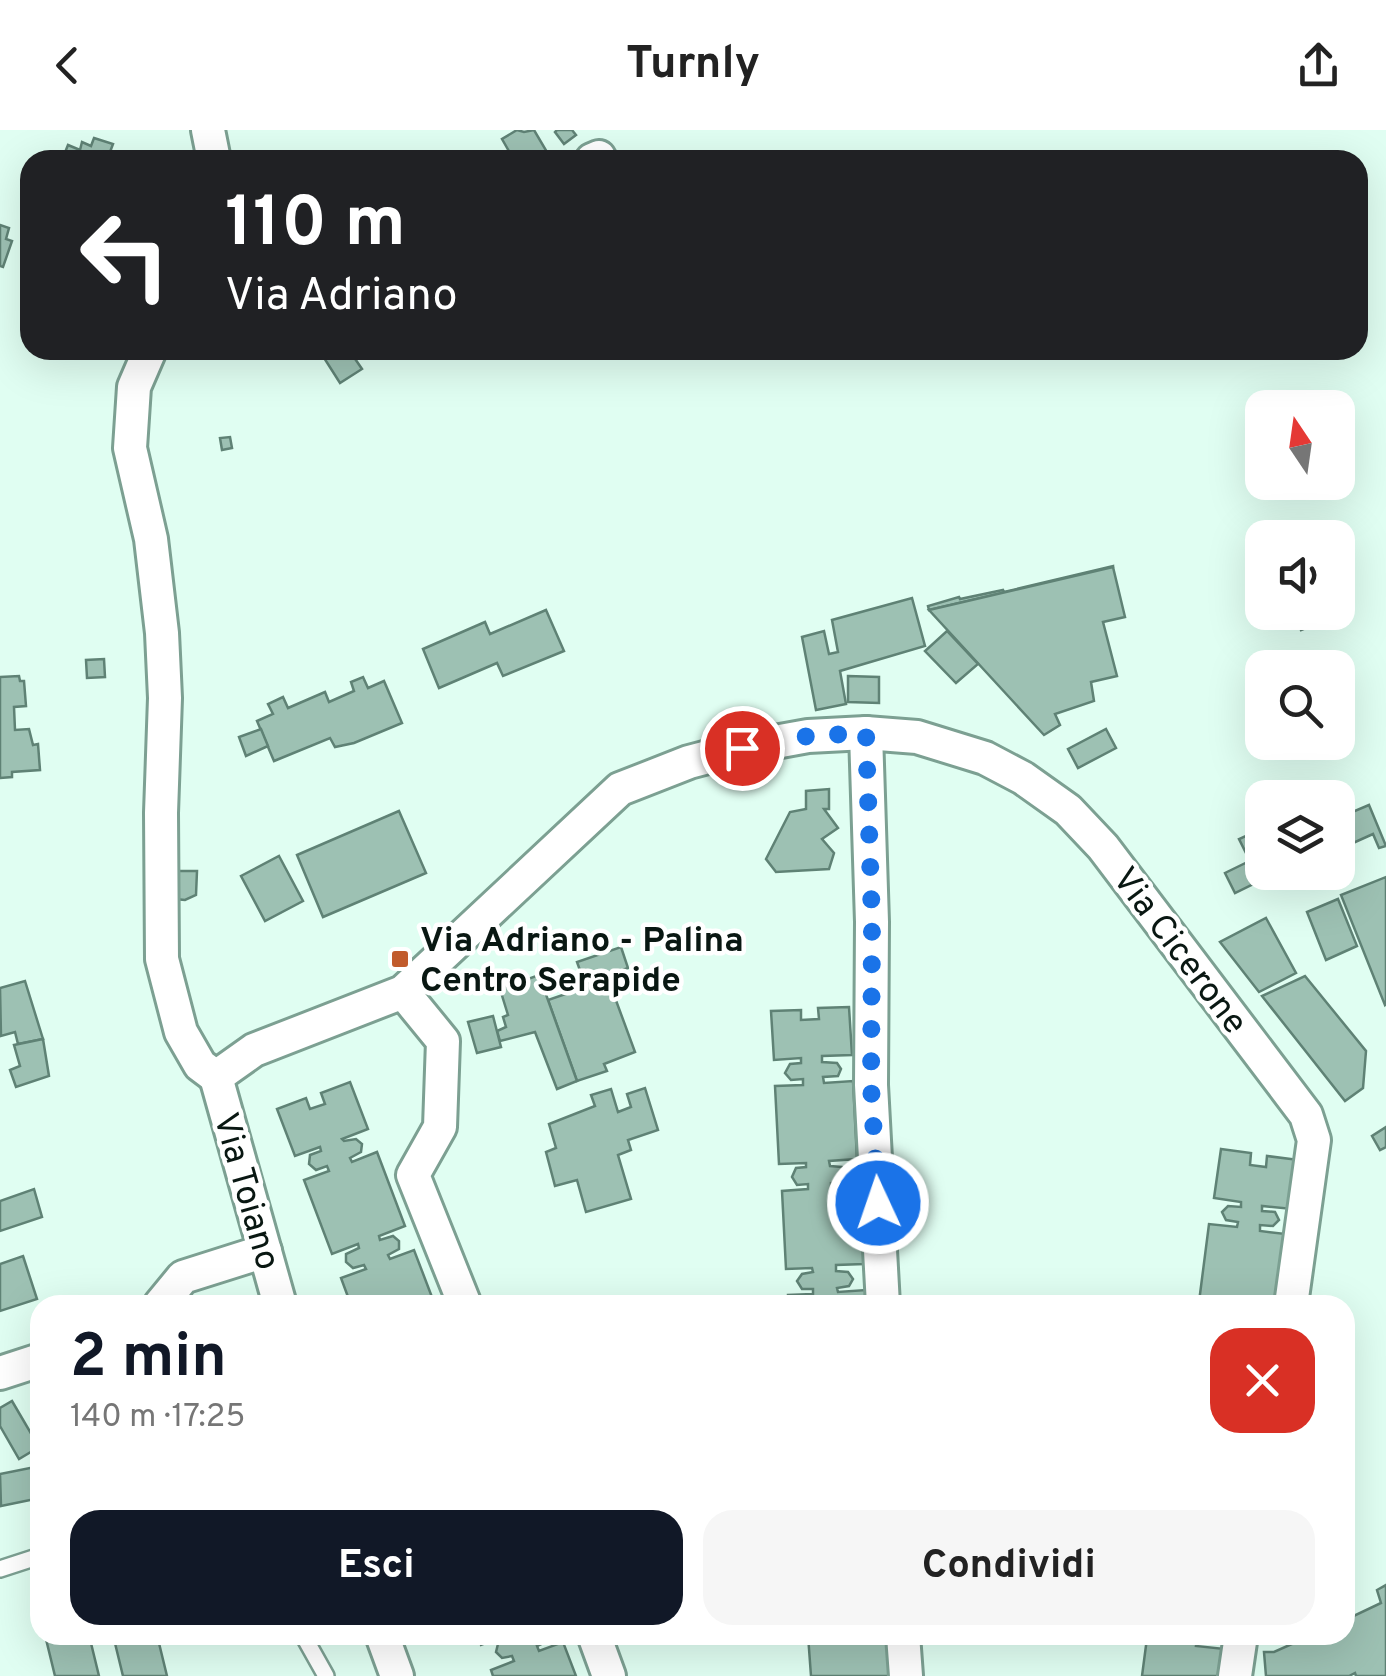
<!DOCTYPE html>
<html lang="it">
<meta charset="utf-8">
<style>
:root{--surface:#fff;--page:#f6f6f6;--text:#222;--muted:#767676;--accent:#111827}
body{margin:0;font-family:Overpass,sans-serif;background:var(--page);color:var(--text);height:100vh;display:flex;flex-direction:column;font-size:38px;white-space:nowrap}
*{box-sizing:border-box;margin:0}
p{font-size:32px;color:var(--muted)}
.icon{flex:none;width:55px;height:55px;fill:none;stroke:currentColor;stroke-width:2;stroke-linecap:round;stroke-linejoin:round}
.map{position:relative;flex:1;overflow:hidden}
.sheet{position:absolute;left:30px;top:1165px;width:1325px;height:350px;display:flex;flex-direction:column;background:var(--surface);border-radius:30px;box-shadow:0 10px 40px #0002}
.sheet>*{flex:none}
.banner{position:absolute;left:20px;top:20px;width:1348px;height:210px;border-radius:30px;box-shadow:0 10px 40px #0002;background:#202124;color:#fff;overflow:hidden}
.needle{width:65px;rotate:347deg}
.buttons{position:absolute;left:1245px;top:260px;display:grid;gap:20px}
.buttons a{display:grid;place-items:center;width:110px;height:110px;border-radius:20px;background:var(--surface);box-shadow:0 10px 40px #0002;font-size:50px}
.pin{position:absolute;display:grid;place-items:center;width:85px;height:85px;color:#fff;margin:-42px;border:5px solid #fff;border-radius:50%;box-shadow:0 2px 10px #0007}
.me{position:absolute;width:110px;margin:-55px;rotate:357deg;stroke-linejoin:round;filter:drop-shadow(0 0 8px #0008)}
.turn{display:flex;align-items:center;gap:35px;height:210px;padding:0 40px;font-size:45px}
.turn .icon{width:130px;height:130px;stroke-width:2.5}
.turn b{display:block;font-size:70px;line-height:85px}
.round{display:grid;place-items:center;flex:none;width:105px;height:105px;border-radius:30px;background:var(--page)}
.headline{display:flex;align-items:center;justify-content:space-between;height:170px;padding:0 40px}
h1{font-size:60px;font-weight:700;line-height:75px;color:var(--accent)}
.action{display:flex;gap:20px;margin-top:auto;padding:20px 40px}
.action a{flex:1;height:115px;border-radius:30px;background:var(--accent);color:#fff;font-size:40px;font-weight:700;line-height:115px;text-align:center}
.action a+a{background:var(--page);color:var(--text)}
header{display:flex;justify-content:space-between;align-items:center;height:130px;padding:0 40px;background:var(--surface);font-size:45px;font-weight:700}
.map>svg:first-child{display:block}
.building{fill:#9dc1b3;stroke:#5f8275;stroke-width:2.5}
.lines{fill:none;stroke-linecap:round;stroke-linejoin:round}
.lane-casing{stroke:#7ca092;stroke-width:20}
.street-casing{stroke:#7ca092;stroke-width:38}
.lane{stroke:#fff;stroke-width:15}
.street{stroke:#fff;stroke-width:32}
.route{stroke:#1a73e8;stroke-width:18;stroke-dasharray:0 32.4}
.poi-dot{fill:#c15b2c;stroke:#fff;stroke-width:4}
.labels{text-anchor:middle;stroke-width:9;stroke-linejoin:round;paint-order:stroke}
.poi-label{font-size:35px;font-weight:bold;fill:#091712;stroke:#fff;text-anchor:start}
.street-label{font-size:35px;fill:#091712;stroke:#fff}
</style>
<header><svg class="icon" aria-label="back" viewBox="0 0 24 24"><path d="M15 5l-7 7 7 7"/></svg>Turnly<svg class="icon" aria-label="share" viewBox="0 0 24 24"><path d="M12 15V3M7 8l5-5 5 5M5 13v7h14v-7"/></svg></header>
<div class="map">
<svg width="1386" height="1546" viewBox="0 0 1386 1546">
<rect width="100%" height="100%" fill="#e0fef2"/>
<g class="building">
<path d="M 517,0 L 524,2 L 534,0 L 547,22 L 534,30 L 514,30 L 502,9 Z"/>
<path d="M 557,0 L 572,0 L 576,5 L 564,14 L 555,2 Z"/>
<path d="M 94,8 L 113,14 L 107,30 L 62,30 L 68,15 L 80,20 L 82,12 L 91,16 Z"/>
<path d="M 0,95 L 9,98 L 6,109 L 12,111 L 3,137 L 0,136 Z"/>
<path d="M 319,220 L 349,220 L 362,239 L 340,253 Z"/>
<path d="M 230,307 L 232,318 L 222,320 L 220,308 Z"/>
<path d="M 1113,436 L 1113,437 L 929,480 L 928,476 L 959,467 L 960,469 L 1003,460 L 1004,462 Z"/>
<path d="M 1113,437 L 1125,487 L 1103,492 L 1117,546 L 1091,552 L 1094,571 L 1055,584 L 1060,595 L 1044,605 L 929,480 Z"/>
<path d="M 912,468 L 925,516 L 840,541 L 846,574 L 816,580 L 802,507 L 824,501 L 829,524 L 838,522 L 832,490 Z"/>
<path d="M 546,480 L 564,521 L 503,546 L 497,533 L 439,558 L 423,519 L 485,492 L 490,504 Z"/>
<path d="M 1293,482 L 1324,482 L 1327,489 L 1301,500 Z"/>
<path d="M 947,501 L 978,534 L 956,553 L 925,521 Z"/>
<path d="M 104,529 L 105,547 L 87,548 L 86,530 Z"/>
<path d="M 19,546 L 20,551 L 24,551 L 26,576 L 14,577 L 15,600 L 29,599 L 33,615 L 38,614 L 40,640 L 12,642 L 12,647 L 0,648 L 0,547 Z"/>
<path d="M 848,546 L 879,547 L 879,573 L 848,572 Z"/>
<path d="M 363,547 L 368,558 L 384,551 L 402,593 L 354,613 L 335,617 L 330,608 L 274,631 L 257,591 L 273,584 L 268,574 L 283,567 L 288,578 L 325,562 L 329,572 L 354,561 L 351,552 Z"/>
<path d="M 261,599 L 268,616 L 246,626 L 239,607 Z"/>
<path d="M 1106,599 L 1116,618 L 1078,638 L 1068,619 Z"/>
<path d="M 829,659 L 829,679 L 824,679 L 838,698 L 822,709 L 834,723 L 829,739 L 776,742 L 766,729 L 790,682 L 806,679 L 806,661 Z"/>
<path d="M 1369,675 L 1386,716 L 1379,718 L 1373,704 L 1342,718 L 1338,707 L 1338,688 Z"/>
<path d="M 399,681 L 426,743 L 323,787 L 297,725 Z"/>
<path d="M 1257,701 L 1262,713 L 1262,725 L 1250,731 L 1239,709 Z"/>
<path d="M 1262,725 L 1262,742 L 1278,742 L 1235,763 L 1225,743 Z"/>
<path d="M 279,726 L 303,771 L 265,791 L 241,746 Z"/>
<path d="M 175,741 L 197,741 L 196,765 L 185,770 L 175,769 Z"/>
<path d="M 1386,747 L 1386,874 L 1385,875 L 1341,765 Z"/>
<path d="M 1338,769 L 1357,816 L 1326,830 L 1307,782 Z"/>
<path d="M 1266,788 L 1296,843 L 1259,862 L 1220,812 Z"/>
<path d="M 621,817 L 628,838 L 607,846 L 635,922 L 604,934 L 607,941 L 577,951 L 548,870 L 586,857 L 577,832 Z"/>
<path d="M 539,845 L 577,951 L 557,959 L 535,902 L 500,911 L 497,901 L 506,897 L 503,887 L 508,885 L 500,859 Z"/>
<path d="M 1305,846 L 1366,921 L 1363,958 L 1345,971 L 1262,866 Z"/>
<path d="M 25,851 L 43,909 L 18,914 L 15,902 L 1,906 L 0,858 Z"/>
<path d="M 849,877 L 852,925 L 822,926 L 822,932 L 837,933 L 841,939 L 838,946 L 823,947 L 824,953 L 853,951 L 857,1029 L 829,1031 L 830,1036 L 842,1037 L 847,1044 L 843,1051 L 831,1053 L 831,1057 L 860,1056 L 864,1134 L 836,1135 L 836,1141 L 848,1142 L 853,1149 L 849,1156 L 837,1158 L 838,1162 L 866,1160 L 866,1175 L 788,1175 L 788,1165 L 813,1164 L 813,1159 L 802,1159 L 797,1151 L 802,1144 L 813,1142 L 812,1138 L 786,1139 L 782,1061 L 808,1059 L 808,1054 L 797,1055 L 792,1047 L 796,1038 L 806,1037 L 806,1033 L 779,1034 L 775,956 L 803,955 L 803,949 L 791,950 L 785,943 L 790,934 L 801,933 L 801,928 L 774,930 L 771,881 L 801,880 L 801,890 L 819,889 L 818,878 Z"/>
<path d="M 493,886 L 501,917 L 477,923 L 468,892 Z"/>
<path d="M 43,909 L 49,946 L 16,957 L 10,940 L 20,936 L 14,915 Z"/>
<path d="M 350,952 L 368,999 L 342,1009 L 344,1011 L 356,1009 L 362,1014 L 361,1022 L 350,1028 L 352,1032 L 377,1022 L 405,1096 L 379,1106 L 380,1110 L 393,1106 L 399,1111 L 399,1119 L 388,1125 L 390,1129 L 414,1120 L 435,1175 L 351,1175 L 341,1148 L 366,1139 L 364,1135 L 353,1138 L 346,1132 L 346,1124 L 359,1118 L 358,1114 L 332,1124 L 304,1050 L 329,1041 L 327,1036 L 316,1040 L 309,1034 L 310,1025 L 321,1021 L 320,1017 L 295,1026 L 277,979 L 306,968 L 310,979 L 325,974 L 321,963 Z"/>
<path d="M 645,958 L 658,1000 L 628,1010 L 631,1020 L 618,1025 L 631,1069 L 586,1082 L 577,1050 L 555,1056 L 546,1022 L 556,1018 L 549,994 L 595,976 L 591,965 L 611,959 L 618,982 L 631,977 L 627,964 Z"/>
<path d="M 1386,997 L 1386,1017 L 1380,1020 L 1372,1006 Z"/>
<path d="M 1221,1019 L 1251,1023 L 1250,1035 L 1266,1037 L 1267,1026 L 1299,1030 L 1292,1079 L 1262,1076 L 1262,1081 L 1275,1082 L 1279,1090 L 1273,1096 L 1260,1095 L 1260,1101 L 1286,1104 L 1277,1175 L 1220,1175 L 1199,1172 L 1209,1094 L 1237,1097 L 1238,1092 L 1226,1090 L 1222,1082 L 1228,1076 L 1241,1077 L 1241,1072 L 1214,1068 Z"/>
<path d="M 34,1059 L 42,1087 L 0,1101 L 0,1071 Z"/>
<path d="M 23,1126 L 37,1169 L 0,1181 L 0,1134 Z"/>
<path d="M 12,1271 L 39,1317 L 19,1329 L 0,1296 L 0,1278 Z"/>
<path d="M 40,1336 L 40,1368 L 1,1376 L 0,1344 Z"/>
<path d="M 40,1443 L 40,1482 L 32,1445 Z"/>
<path d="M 1386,1455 L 1386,1546 L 1356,1546 L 1355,1543 L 1349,1546 L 1266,1546 L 1264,1522 L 1274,1522 L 1312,1505 L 1345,1505 L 1345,1490 L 1381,1473 L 1377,1460 Z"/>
<path d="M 45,1505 L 89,1505 L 99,1546 L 55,1546 Z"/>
<path d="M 113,1505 L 157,1505 L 167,1546 L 123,1546 Z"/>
<path d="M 477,1505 L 506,1505 L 481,1515 Z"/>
<path d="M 507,1505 L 549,1505 L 548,1511 L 537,1516 L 539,1521 L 563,1512 L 576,1546 L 493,1546 L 491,1540 L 514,1531 L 512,1526 L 502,1528 L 496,1522 L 498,1514 L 508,1510 Z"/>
<path d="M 808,1505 L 887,1505 L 889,1546 L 811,1546 Z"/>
<path d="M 1164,1505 L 1218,1505 L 1212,1512 L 1197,1510 L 1196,1516 L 1225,1519 L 1221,1546 L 1142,1546 L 1147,1508 L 1175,1512 L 1175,1507 Z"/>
</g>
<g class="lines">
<g class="lane-casing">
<g id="lane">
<path d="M 0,1439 L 40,1426"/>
<path d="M 303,1505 L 326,1546"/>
</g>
</g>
<g class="street-casing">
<g id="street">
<path d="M 208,0 L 214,30"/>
<path d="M 592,30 L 599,27"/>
<path d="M 150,220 L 134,257 L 130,318 L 151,409 L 162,503 L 165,568 L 161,683 L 162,829 L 181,902 L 200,935 L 216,947"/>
<path d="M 866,603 L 872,792 L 871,955 L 883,1175"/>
<path d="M 403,862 L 443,911 L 440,997 L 413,1045 L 465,1175"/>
<path d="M 216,947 L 254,920 L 403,862 L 620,659 L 689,632 L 742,618 L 808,606 L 866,603 L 917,607 L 985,628 L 1023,648 L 1068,680 L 1103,717 L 1306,985 L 1314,1010 L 1291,1175"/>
<path d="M 216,947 L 280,1175"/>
<path d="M 160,1175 L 183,1147 L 265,1121"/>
<path d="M 0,1243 L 40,1230"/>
<path d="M 382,1505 L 397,1546"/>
<path d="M 594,1505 L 609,1546"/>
<path d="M 903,1505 L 906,1546"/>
<path d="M 1235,1546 L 1241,1505"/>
</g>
</g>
<use href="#lane" class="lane"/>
<use href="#street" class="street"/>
</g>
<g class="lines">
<path class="route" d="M 742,618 L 808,606 L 866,603 L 872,792 L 871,956 L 878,1073"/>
</g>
<rect class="poi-dot" x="390" y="819" width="20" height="20" rx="5"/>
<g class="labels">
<g class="poi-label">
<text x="420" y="821">Via Adriano - Palina<tspan x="420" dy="40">Centro Serapide</tspan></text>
</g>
<g class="street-label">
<text transform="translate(1181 820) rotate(53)" y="12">Via Cicerone</text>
<text transform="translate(248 1061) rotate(74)" y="12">Via Toiano</text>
</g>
</g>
</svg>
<div class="buttons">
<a><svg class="needle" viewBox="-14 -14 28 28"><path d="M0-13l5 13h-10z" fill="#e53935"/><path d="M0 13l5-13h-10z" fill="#767676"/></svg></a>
<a><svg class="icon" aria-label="sound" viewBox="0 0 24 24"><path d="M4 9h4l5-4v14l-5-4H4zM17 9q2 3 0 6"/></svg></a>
<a><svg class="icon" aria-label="search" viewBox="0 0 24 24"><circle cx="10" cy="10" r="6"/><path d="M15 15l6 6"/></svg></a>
<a><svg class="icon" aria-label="layers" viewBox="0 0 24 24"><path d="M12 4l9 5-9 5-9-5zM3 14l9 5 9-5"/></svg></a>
</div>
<div class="pin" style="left:742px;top:618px;background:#d93025"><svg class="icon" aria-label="arrive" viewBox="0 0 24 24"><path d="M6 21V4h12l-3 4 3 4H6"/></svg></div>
<svg class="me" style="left:878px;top:1073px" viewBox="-20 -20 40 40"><circle r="17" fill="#1a73e8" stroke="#fff" stroke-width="3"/><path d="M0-11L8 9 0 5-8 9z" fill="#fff"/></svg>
<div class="banner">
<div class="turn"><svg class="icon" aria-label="left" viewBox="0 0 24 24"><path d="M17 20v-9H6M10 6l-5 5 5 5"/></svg><div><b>110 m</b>Via Adriano</div></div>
</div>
<section class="sheet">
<div class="headline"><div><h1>2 min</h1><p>140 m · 17:25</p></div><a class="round" style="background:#d93025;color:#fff"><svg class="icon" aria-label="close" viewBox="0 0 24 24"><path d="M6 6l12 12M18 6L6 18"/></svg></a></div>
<div class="action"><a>Esci</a><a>Condividi</a></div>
</section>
</div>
